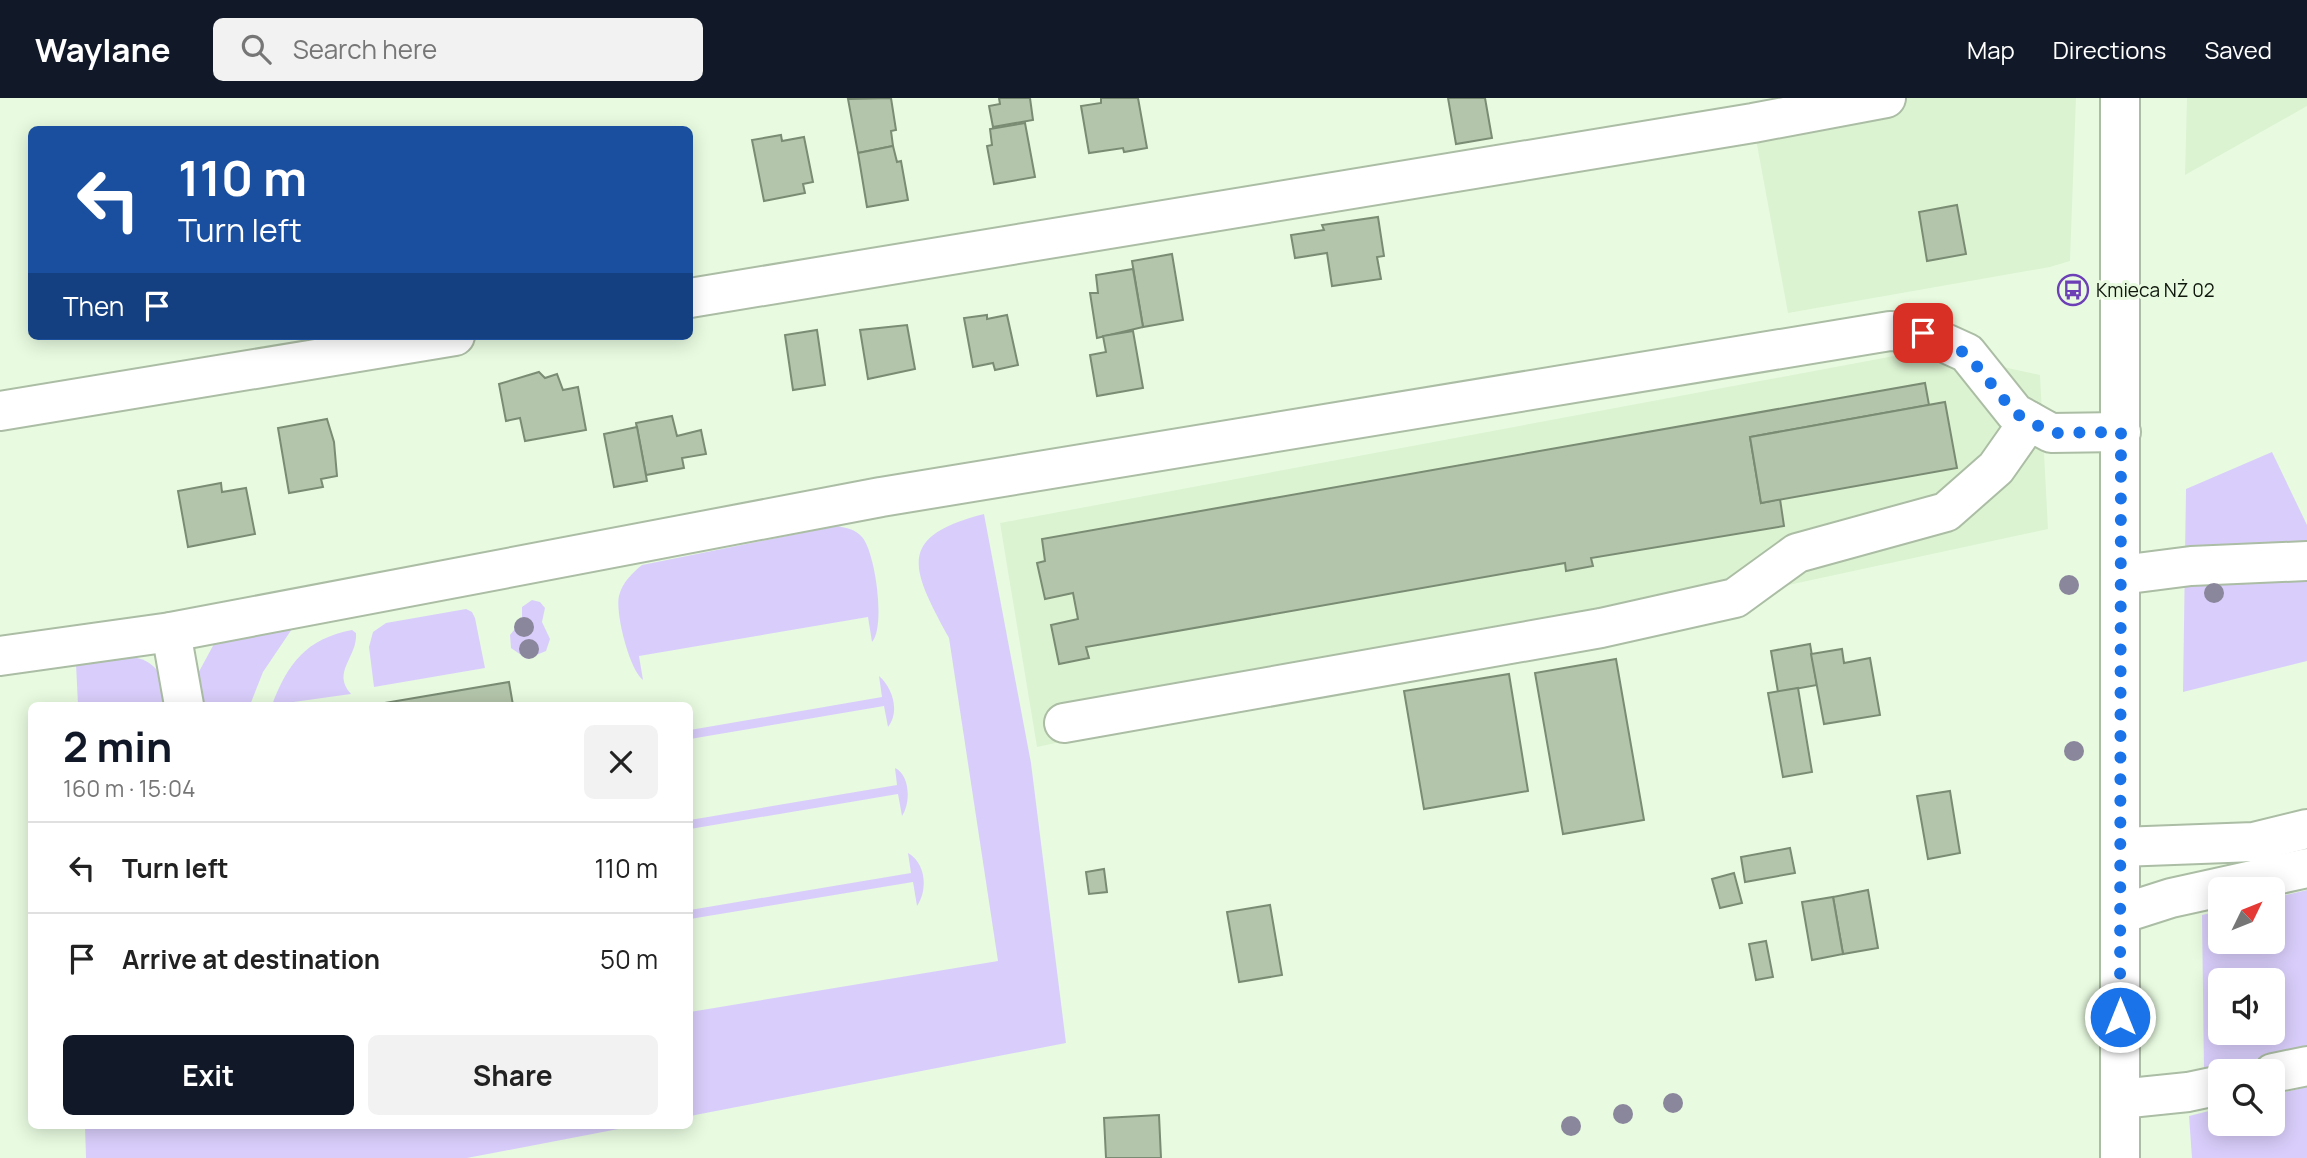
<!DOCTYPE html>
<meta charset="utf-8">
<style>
:root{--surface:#fff;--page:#f2f2f2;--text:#222;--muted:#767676;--line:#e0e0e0;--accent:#111827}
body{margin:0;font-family:Manrope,sans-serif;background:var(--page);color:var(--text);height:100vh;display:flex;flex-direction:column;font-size:26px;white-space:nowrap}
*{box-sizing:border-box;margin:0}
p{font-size:23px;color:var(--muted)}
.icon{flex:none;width:38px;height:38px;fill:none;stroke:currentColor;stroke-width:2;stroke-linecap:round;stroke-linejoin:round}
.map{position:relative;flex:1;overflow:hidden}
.side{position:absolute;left:28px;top:604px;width:665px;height:427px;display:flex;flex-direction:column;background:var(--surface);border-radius:10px;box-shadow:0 4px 18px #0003}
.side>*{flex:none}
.hud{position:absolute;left:28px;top:28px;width:665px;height:214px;border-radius:10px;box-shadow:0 4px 18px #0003;background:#1a4fa0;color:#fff;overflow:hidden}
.needle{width:46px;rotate:47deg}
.fabs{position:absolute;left:2208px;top:779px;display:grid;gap:14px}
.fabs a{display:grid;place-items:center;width:77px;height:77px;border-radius:10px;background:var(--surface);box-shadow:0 4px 18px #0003;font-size:35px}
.pin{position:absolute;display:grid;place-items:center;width:60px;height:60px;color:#fff;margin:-30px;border-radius:14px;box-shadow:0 4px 10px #0006}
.me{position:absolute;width:77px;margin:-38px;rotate:0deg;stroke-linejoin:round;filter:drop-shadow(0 0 5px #0008)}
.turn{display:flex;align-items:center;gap:24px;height:147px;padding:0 35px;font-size:32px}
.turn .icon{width:91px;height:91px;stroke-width:2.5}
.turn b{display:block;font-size:49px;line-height:60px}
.then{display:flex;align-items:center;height:66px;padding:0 35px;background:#0003;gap:14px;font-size:26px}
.round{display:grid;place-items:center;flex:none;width:74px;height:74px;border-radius:10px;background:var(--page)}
.head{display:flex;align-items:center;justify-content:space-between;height:119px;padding:0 35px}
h1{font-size:42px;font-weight:700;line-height:52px;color:var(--accent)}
.button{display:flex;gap:14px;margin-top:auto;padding:14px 35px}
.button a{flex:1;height:80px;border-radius:10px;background:var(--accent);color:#fff;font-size:28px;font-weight:700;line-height:80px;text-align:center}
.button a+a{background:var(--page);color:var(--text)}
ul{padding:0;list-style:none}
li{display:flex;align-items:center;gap:21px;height:91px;padding:0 35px;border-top:2px solid var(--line)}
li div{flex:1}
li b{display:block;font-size:26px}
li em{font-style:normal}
header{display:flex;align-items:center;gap:42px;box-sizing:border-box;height:98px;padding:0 35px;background:var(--accent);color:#fff}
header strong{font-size:33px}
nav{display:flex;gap:38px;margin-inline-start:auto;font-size:24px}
.search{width:490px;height:63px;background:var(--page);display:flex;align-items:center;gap:18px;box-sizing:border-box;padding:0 24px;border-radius:10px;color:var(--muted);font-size:26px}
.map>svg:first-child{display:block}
.built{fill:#dbf3d1}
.green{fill:#d9cefb;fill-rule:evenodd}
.building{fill:#b3c5ab;stroke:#7a8c73;stroke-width:2}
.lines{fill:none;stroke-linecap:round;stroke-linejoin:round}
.minor-casing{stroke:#abbda4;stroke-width:42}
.minor{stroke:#fff;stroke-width:38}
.tree{fill:#8a869c}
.route{stroke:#1a73e8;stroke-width:12;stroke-dasharray:0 21.6}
.labels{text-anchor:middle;stroke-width:6;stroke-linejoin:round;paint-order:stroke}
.poi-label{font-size:19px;fill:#0f160c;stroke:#e8fbe0;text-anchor:start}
</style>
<header>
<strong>Waylane</strong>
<div class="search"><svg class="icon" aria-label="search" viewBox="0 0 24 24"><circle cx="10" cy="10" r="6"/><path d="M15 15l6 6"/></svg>Search here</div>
<nav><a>Map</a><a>Directions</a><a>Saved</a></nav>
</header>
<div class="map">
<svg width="2307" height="1060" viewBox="0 0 2307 1060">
<rect width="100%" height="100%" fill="#e8fbe0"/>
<g class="built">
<path d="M 1886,0 L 2076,0 L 2070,163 L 2050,169 L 1788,215 L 1753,25 Z"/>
<path d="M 2187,0 L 2307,0 L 2307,8 L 2185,77 Z"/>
<path d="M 1926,252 L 2040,277 L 2048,431 L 1037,649 L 1000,425 Z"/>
</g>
<g class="green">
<path d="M 2272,354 L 2307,427 L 2307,563 L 2183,594 L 2186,391 Z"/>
<path d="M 984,416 L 1031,665 L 1066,945 L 690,1018 L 690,914 L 998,863 L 949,540 C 913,473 893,439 984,416 Z"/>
<path d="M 837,428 C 847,430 855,431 862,439 C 875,453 886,528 872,544 L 868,519 L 639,558 L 643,582 C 629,571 615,514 619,498 C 622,485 632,475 642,467 Z"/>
<path d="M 532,502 L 540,504 L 545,510 L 542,524 L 550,541 L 546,553 L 527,561 L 511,550 L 510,537 L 522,522 L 522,509 Z"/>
<path d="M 466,511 L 472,514 L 475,520 L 485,570 L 374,589 L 369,549 L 373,534 L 386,525 Z"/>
<path d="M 294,528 L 263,574 L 250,607 L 199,607 L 195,581 L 215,544 Z"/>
<path d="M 352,532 L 356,535 C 358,559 331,574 351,596 L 272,607 C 288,565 306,541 352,532 Z"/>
<path d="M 112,556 C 153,560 161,566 168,607 L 78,607 L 76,566 Z"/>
<path d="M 879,578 C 893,590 900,614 888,629 L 884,608 L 690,641 L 690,632 L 882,599 Z"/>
<path d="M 895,670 C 910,677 911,705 902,718 L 898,696 L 690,731 L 690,722 L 897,687 Z"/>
<path d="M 908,755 C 926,765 928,792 917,808 L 913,784 L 690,821 L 690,812 L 911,775 Z"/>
<path d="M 2307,792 L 2307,949 L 2204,973 L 2202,817 L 2221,813 L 2221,844 L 2273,844 L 2273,800 ZM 2221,882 L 2273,882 L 2273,934 L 2221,934 Z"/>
<path d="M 2307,989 L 2307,1060 L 2192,1060 L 2189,1018 L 2221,1010 L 2221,1026 L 2273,1026 L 2273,997 Z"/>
<path d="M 85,1027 L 639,1027 L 467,1060 L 86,1060 Z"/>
</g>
<g class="building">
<path d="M 891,0 L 896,32 L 891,33 L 893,48 L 858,55 L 848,1 Z"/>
<path d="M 999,0 L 1030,0 L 1033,22 L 993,29 L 989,8 L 1000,6 Z"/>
<path d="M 1101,0 L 1138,0 L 1147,50 L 1124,54 L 1123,50 L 1089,55 L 1081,8 L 1101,5 Z"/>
<path d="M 1448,0 L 1485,0 L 1492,40 L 1456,46 Z"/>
<path d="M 1025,25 L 1035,79 L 994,86 L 987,48 L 992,47 L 990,31 Z"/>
<path d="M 781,37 L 782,43 L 804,39 L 813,84 L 803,86 L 805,95 L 764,103 L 752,42 Z"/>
<path d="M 893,48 L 897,64 L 901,63 L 908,102 L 867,109 L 858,55 Z"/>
<path d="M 1957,107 L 1966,156 L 1927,163 L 1919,114 Z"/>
<path d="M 1378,119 L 1384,158 L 1377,159 L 1381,181 L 1332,188 L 1327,155 L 1295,160 L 1291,137 L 1324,132 L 1322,127 Z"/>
<path d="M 1172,156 L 1183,222 L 1143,229 L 1132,163 Z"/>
<path d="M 1133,171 L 1143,229 L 1097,240 L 1090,195 L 1098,195 L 1096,177 Z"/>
<path d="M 987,217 L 987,221 L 1007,217 L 1018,267 L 995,272 L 993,265 L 973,269 L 964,220 Z"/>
<path d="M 907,227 L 915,271 L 868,281 L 860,232 Z"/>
<path d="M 817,232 L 825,287 L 793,292 L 785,237 Z"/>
<path d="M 1133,233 L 1143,290 L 1097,298 L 1090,257 L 1106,254 L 1103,238 Z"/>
<path d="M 539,274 L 545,280 L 557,276 L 563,292 L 578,289 L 586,332 L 525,343 L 520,320 L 506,323 L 499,286 Z"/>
<path d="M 1925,285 L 1929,307 L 1750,339 L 1761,405 L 1780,401 L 1784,428 L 1591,460 L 1593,468 L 1566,473 L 1565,465 L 1086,549 L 1089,560 L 1059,566 L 1051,527 L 1078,521 L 1073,495 L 1045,501 L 1037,465 L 1045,463 L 1042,441 Z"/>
<path d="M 1945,304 L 1957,370 L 1761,405 L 1750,339 Z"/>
<path d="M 672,318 L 677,338 L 701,332 L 706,356 L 682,360 L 684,370 L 646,377 L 636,325 Z"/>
<path d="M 327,321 L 334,344 L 337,378 L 321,381 L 323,389 L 289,395 L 278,330 Z"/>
<path d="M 637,329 L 647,383 L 614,389 L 604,336 Z"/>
<path d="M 221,385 L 222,394 L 246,390 L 255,436 L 188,449 L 178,393 Z"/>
<path d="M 1810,546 L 1817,587 L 1778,594 L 1771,553 Z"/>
<path d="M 1842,551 L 1844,565 L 1870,560 L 1880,617 L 1824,626 L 1811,556 Z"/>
<path d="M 1616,561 L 1644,722 L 1563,736 L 1535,575 Z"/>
<path d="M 1509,576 L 1528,693 L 1424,711 L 1404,593 Z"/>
<path d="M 509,584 L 513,607 L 373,607 Z"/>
<path d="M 1798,590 L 1812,674 L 1783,679 L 1768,595 Z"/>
<path d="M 1950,693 L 1960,755 L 1928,761 L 1917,698 Z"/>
<path d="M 1790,750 L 1795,775 L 1745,784 L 1741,759 Z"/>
<path d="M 1104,771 L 1107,794 L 1089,796 L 1086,774 Z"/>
<path d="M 1734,775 L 1742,805 L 1720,810 L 1712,781 Z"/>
<path d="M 1868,792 L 1878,850 L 1843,856 L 1833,799 Z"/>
<path d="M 1833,799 L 1843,856 L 1812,862 L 1802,804 Z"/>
<path d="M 1270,807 L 1282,877 L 1239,884 L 1227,814 Z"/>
<path d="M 1766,843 L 1773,879 L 1756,882 L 1749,846 Z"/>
<path d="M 1159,1017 L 1161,1060 L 1106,1060 L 1104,1020 Z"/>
</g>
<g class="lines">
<g class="minor-casing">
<g id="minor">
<path d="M 2120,0 L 2120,1060"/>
<path d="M 690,200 L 1753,25 L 1886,0"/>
<path d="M 0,313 L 455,238"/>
<path d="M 2121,477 L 2191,468 L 2307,463"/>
<path d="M 171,534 L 184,607"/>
<path d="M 0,558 L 171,534 L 881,399 L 1890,233 L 1923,235 L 1967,255 L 2015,315 L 2051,335 L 2121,334"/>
<path d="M 1064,625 L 1601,530 L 1735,500 L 1797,455 L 1946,414 L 1996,370 L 2029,323"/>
<path d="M 2120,749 L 2254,744 L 2307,731"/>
<path d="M 2121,816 L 2171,800 L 2307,770"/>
<path d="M 2273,975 L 2307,968"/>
<path d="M 2120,1001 L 2188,994 L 2221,987"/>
</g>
</g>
<use href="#minor" class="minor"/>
</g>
<g class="tree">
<circle cx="2069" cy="487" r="10"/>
<circle cx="2214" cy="495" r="10"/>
<circle cx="524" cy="529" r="10"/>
<circle cx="529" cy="551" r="10"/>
<circle cx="2074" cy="653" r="10"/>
<circle cx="1673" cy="1005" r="10"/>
<circle cx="1623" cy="1016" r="10"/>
<circle cx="1571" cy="1028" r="10"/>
</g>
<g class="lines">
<path class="route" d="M 1923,235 L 1967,256 L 2015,315 L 2051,335 L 2121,334 L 2120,919"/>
</g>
<defs>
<g id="bus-ring" transform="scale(1.575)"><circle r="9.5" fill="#e8fbe0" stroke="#6d3fb7" stroke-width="1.5"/><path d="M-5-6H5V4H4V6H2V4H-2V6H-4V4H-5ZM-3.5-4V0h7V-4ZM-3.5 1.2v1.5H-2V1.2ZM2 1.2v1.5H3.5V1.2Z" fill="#6d3fb7"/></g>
</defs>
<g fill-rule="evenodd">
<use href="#bus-ring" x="2073" y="192"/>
</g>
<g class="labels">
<g class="poi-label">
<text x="2096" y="199">Kmieca NŻ 02</text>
</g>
</g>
</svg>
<div class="fabs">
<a><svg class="needle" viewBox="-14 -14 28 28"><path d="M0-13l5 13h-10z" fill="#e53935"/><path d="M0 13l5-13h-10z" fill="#767676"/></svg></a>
<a><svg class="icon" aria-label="sound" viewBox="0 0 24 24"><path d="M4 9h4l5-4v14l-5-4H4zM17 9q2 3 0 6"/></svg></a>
<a><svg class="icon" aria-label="search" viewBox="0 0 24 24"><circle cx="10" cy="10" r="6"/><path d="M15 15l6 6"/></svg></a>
</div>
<div class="pin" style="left:1923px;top:235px;background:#d93025"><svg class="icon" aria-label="arrive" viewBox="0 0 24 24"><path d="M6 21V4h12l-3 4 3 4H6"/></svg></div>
<svg class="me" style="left:2120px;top:919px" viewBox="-20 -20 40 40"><circle r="17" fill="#1a73e8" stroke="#fff" stroke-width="3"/><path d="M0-11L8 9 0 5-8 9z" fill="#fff"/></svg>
<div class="hud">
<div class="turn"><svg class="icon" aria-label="left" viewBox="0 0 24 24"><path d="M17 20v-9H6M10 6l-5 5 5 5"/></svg><div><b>110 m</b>Turn left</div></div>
<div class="then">Then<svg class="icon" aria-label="arrive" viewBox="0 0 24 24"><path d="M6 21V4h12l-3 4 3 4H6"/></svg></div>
</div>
<section class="side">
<div class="head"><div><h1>2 min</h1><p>160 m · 15:04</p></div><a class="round"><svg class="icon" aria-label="close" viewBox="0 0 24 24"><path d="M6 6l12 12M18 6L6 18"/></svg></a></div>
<ul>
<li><svg class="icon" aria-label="left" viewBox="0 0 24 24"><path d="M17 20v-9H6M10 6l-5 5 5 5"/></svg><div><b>Turn left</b></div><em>110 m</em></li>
<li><svg class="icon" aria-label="arrive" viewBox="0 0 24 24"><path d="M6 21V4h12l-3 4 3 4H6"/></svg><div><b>Arrive at destination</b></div><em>50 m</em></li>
</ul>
<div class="button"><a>Exit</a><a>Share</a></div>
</section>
</div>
